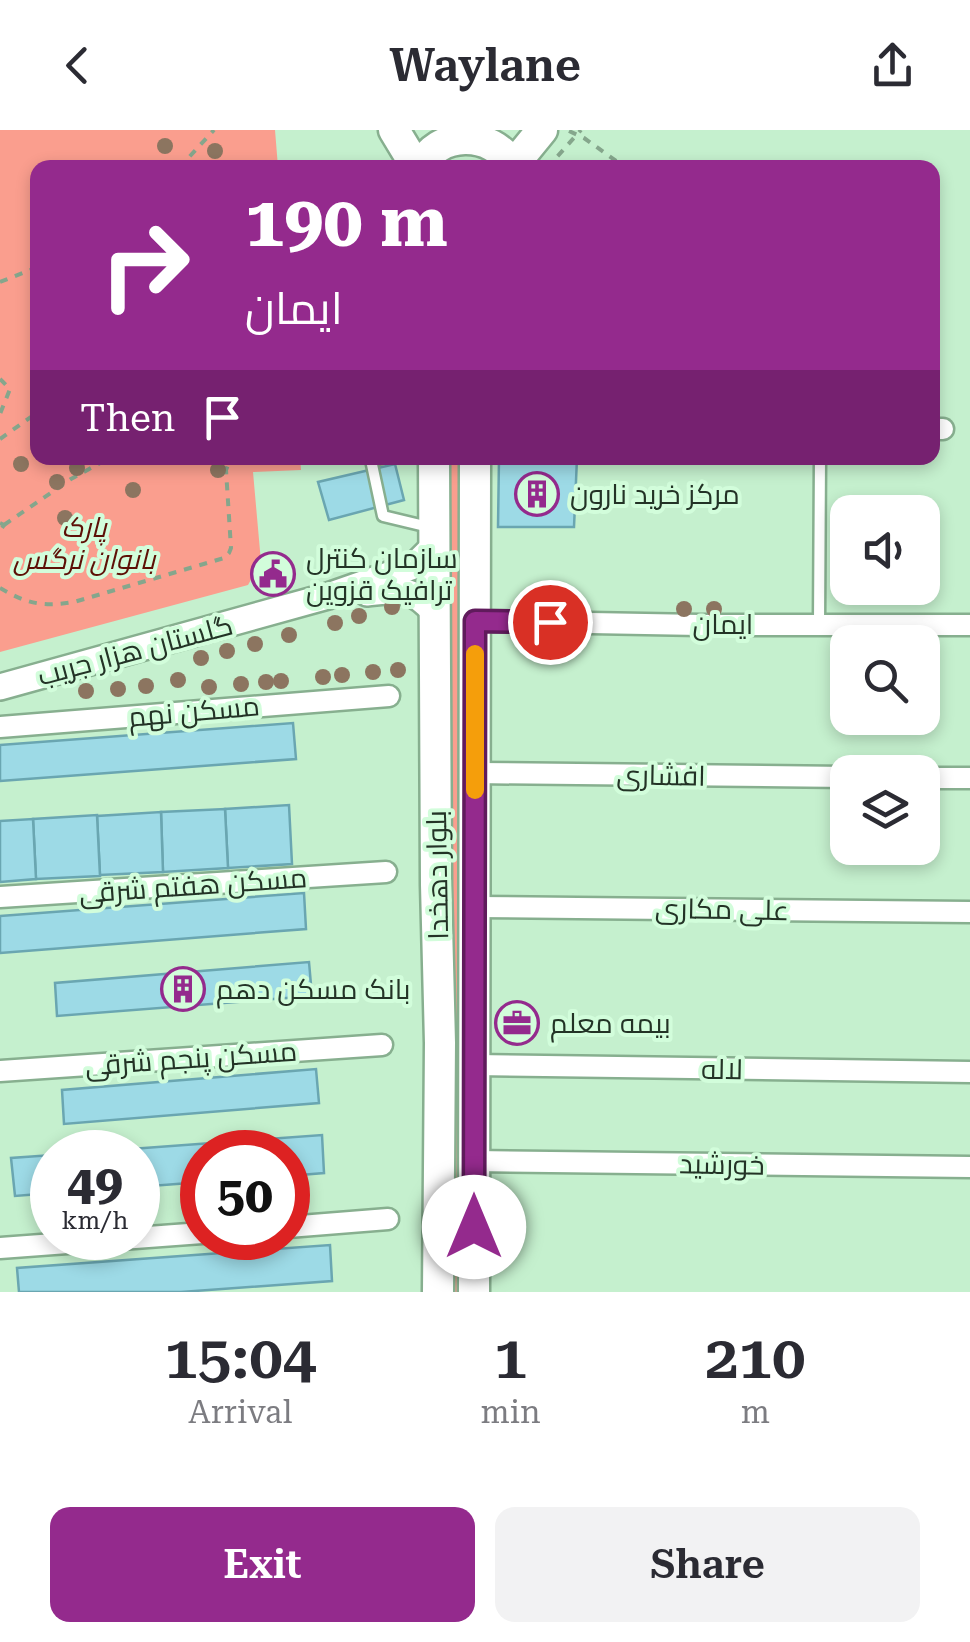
<!DOCTYPE html>
<meta charset="utf-8">
<style>
:root{--surface:#fff;--page:#f2f2f3;--text:#2b2b33;--muted:#7c7c81;--accent:#942a8d}
body{margin:0;font-family:"Roboto Serif",Cairo,serif;background:var(--page);color:var(--text);height:100vh;display:flex;flex-direction:column;font-size:38px;white-space:nowrap}
*{box-sizing:border-box;margin:0}
p{font-size:32px;color:var(--muted)}
.icon{flex:none;width:55px;height:55px;fill:none;stroke:currentColor;stroke-width:2;stroke-linecap:round;stroke-linejoin:round}
.map{position:relative;height:1162px;overflow:hidden}
.sheet{display:flex;flex-direction:column;background:var(--surface);flex:1}
.sheet>*{flex:none}
.banner{position:absolute;left:30px;top:30px;width:910px;height:305px;border-radius:20px;box-shadow:0 5px 15px #0003;background:#942a8d;color:#fff;overflow:hidden}
.buttons{position:absolute;left:830px;top:365px;display:grid;gap:20px}
.buttons a{display:grid;place-items:center;width:110px;height:110px;border-radius:20px;background:var(--surface);box-shadow:0 5px 15px #0003;font-size:50px}
.speed{position:absolute;left:30px;top:1000px;display:flex;gap:20px;font-size:50px;font-weight:700;text-align:center}
.speed>*{display:grid;place-content:center;width:130px;height:130px;border-radius:50%;background:var(--surface);box-shadow:0 5px 15px #0003;line-height:1}
.speed small{font-size:25px;font-weight:400}
.speed .limit{border:15px solid #d22;background:#fff;color:#111}
.pin{position:absolute;display:grid;place-items:center;width:85px;height:85px;color:#fff;margin:-42px;border:5px solid #fff;border-radius:50%;box-shadow:0 2px 10px #0007}
.me{position:absolute;width:110px;margin:-55px;rotate:0deg;stroke-linejoin:round;filter:drop-shadow(0 0 8px #0008)}
.turn{display:flex;align-items:center;gap:35px;height:210px;padding:0 50px;font-size:45px}
.turn .icon{width:130px;height:130px;stroke-width:2.5}
.turn b{display:block;font-size:70px;line-height:85px}
.then{display:flex;align-items:center;height:95px;padding:0 50px;background:#0003;gap:20px;font-size:38px}
.eta{display:flex;justify-content:space-evenly;align-items:center;height:170px;text-align:center}
.eta b{font-size:60px;font-weight:600;line-height:70px}
.primary-button{display:flex;gap:20px;margin-top:auto;padding:20px 50px}
.primary-button a{flex:1;height:115px;border-radius:20px;background:var(--accent);color:#fff;font-size:40px;font-weight:600;line-height:115px;text-align:center}
.primary-button a+a{background:var(--page);color:var(--text)}
header{display:flex;justify-content:space-between;align-items:center;height:130px;padding:0 50px;background:var(--surface);font-size:45px;font-weight:600}
.map>svg:first-child{display:block}
.green{fill:#fa9e8e}
.building{fill:#9ddae6;stroke:#6aa6b1;stroke-width:2.5}
.lines{fill:none;stroke-linecap:round;stroke-linejoin:round}
.service-casing{stroke:#87af8f;stroke-width:15}
.minor-casing{stroke:#87af8f;stroke-width:25}
.tertiary-casing{stroke:#87af8f;stroke-width:30}
.secondary-casing{stroke:#87af8f;stroke-width:35}
.path{stroke:#85a68c;stroke-width:4;stroke-dasharray:8 8;stroke-linecap:butt}
.service{stroke:#fff;stroke-width:10}
.minor{stroke:#fff;stroke-width:20}
.tertiary{stroke:#fff;stroke-width:25}
.secondary{stroke:#fff;stroke-width:30}
.tree{fill:#8c7560}
.route-casing{stroke:#601b5c;stroke-width:25}
.route{stroke:#942a8d;stroke-width:18}
.slow{stroke:#f59e0b;stroke-width:18}
.labels{text-anchor:middle;stroke-width:8;stroke-linejoin:round;paint-order:stroke}
.poi-label{font-size:28px;fill:#233326;stroke:#d2fddb;text-anchor:start}
.park-label{font-size:28px;font-style:italic;fill:#5d1006;stroke:#d2fddb}
.street-label{font-size:28px;fill:#233326;stroke:#d2fddb}
</style>
<header><svg class="icon" aria-label="back" viewBox="0 0 24 24"><path d="M15 5l-7 7 7 7"/></svg>Waylane<svg class="icon" aria-label="share" viewBox="0 0 24 24"><path d="M12 15V3M7 8l5-5 5 5M5 13v7h14v-7"/></svg></header>
<div class="map">
<svg width="970" height="1162" viewBox="0 0 970 1162">
<rect width="100%" height="100%" fill="#c5f0ce"/>
<g class="green">
<path d="M 0,0 L 275,0 L 278,37 L 38,38 L 38,328 L 300,328 L 301,340 L 253,342 L 261,432 L 248,455 L 0,522 Z"/>
<path d="M 434,328 L 475,328 L 474,1162 L 439,1162 Z"/>
</g>
<g class="building">
<path d="M 499,328 L 577,328 L 574,397 L 498,397 Z"/>
<path d="M 395,334 L 404,370 L 329,390 L 318,352 Z"/>
<path d="M 293,593 L 296,629 L 0,651 L 0,615 Z"/>
<path d="M 289,675 L 292,734 L 228,738 L 225,679 Z"/>
<path d="M 225,679 L 228,738 L 163,742 L 161,682 Z"/>
<path d="M 161,682 L 163,742 L 100,745 L 97,686 Z"/>
<path d="M 97,685 L 100,746 L 36,749 L 33,689 Z"/>
<path d="M 33,689 L 36,749 L 0,752 L 0,691 Z"/>
<path d="M 304,763 L 306,799 L 0,823 L 0,786 Z"/>
<path d="M 309,832 L 312,866 L 57,886 L 55,853 Z"/>
<path d="M 316,939 L 319,973 L 64,994 L 62,960 Z"/>
<path d="M 322,1005 L 324,1043 L 288,1046 L 288,1022 L 202,1022 L 202,1052 L 138,1057 L 138,1022 L 90,1022 Z"/>
<path d="M 52,1025 L 52,1063 L 15,1066 L 11,1028 Z"/>
<path d="M 330,1115 L 332,1151 L 181,1162 L 19,1162 L 17,1138 Z"/>
</g>
<g class="lines">
<g class="service-casing">
<g id="service">
<path d="M 382,328 L 371,330 L 383,386 L 433,398"/>
<path d="M 819,494 L 820,328"/>
</g>
</g>
<g class="minor-casing">
<g id="minor">
<path d="M 932,299 L 943,299"/>
<path d="M 475,491 L 700,495 L 970,495"/>
<path d="M 0,597 L 389,566"/>
<path d="M 475,643 L 848,647"/>
<path d="M 922,648 L 970,648"/>
<path d="M 0,767 L 386,742"/>
<path d="M 475,777 L 970,782"/>
<path d="M 475,935 L 970,942"/>
<path d="M 0,941 L 382,915"/>
<path d="M 475,1031 L 970,1037"/>
<path d="M 288,1097 L 388,1089"/>
<path d="M 0,1118 L 202,1103"/>
</g>
</g>
<g class="tertiary-casing">
<g id="tertiary">
<path d="M 367,463 C 400,460 411,456 434,482"/>
<path d="M 0,557 L 328,466 L 414,436 L 434,416"/>
</g>
</g>
<g class="secondary-casing">
<g id="secondary">
<path d="M 394,0 L 417,38"/>
<path d="M 420,38 C 436,0 493,0 512,35"/>
<path d="M 511,38 L 542,0"/>
<path d="M 434,328 L 436,755 L 440,913 L 438,1162"/>
<path d="M 474,1162 L 475,328"/>
</g>
</g>
<g class="path">
<path d="M 569,1 L 584,8 L 626,38"/>
<path d="M 179,38 L 214,0"/>
<path d="M 547,38 L 581,0"/>
<path d="M 0,152 L 38,137"/>
<path d="M 0,249 L 10,259 L 0,284"/>
<path d="M 0,309 L 38,282"/>
<path d="M 0,393 L 4,395 L 0,401"/>
<path d="M 4,395 L 71,349 L 109,328"/>
<path d="M 0,458 C 27,474 43,477 74,472 L 224,428 L 229,423 L 231,418 L 226,340 L 231,328"/>
</g>
<use href="#service" class="service"/>
<use href="#minor" class="minor"/>
<use href="#tertiary" class="tertiary"/>
<use href="#secondary" class="secondary"/>
</g>
<g class="tree">
<circle cx="165" cy="16" r="8"/>
<circle cx="215" cy="21" r="8"/>
<circle cx="21" cy="334" r="8"/>
<circle cx="77" cy="338" r="8"/>
<circle cx="218" cy="340" r="8"/>
<circle cx="57" cy="352" r="8"/>
<circle cx="133" cy="360" r="8"/>
<circle cx="65" cy="388" r="8"/>
<circle cx="392" cy="477" r="8"/>
<circle cx="684" cy="479" r="8"/>
<circle cx="714" cy="479" r="8"/>
<circle cx="359" cy="486" r="8"/>
<circle cx="335" cy="493" r="8"/>
<circle cx="289" cy="505" r="8"/>
<circle cx="255" cy="514" r="8"/>
<circle cx="227" cy="521" r="8"/>
<circle cx="201" cy="528" r="8"/>
<circle cx="398" cy="540" r="8"/>
<circle cx="373" cy="542" r="8"/>
<circle cx="342" cy="545" r="8"/>
<circle cx="323" cy="547" r="8"/>
<circle cx="178" cy="550" r="8"/>
<circle cx="281" cy="551" r="8"/>
<circle cx="266" cy="552" r="8"/>
<circle cx="241" cy="554" r="8"/>
<circle cx="146" cy="556" r="8"/>
<circle cx="209" cy="557" r="8"/>
<circle cx="118" cy="559" r="8"/>
<circle cx="86" cy="561" r="8"/>
</g>
<g class="lines">
<g class="route-casing">
<path id="route" d="M 474,1097 L 475,491 L 550,492"/>
</g>
<use href="#route" class="route"/>
<path class="slow" d="M 475,660 L 475,524"/>
</g>
<defs>
<g id="building-ring" transform="scale(2.25)"><circle r="9.5" fill="#d2fddb" stroke="#942a8d" stroke-width="1.5"/><path d="M-4-6H4V6H1V3H-1V6H-4ZM-2.5-4.3h1.7v1.8h-1.7ZM.8-4.3h1.7v1.8H.8ZM-2.5-1h1.7V.8h-1.7ZM.8-1h1.7V.8H.8Z" fill="#942a8d"/></g>
<g id="civic-ring" transform="scale(2.25)"><circle r="9.5" fill="#d2fddb" stroke="#942a8d" stroke-width="1.5"/><path d="M-.6-6.5H3V-4.5H.6V-3L4-1V1h2V6H-6V1h2V-1L-.6-3ZM-1.2 2.5V6h2.4V2.5Z" fill="#942a8d"/></g>
<g id="office-ring" transform="scale(2.25)"><circle r="9.5" fill="#d2fddb" stroke="#942a8d" stroke-width="1.5"/><path d="M-6-3h4V-5.5h4V-3h4V5H-6ZM-1-4.5V-3h2v-1.5ZM-6 0V1H6V0Z" fill="#942a8d"/></g>
</defs>
<g fill-rule="evenodd">
<use href="#building-ring" x="537" y="364"/>
<use href="#civic-ring" x="273" y="444"/>
<use href="#building-ring" x="183" y="859"/>
<use href="#office-ring" x="517" y="893"/>
</g>
<g class="labels">
<g class="poi-label">
<text x="570" y="374">مرکز خرید نارون</text>
<text x="306" y="438">سازمان کنترل<tspan x="306" dy="32">ترافیک قزوین</tspan></text>
<text x="216" y="869">بانک مسکن دهم</text>
<text x="550" y="903">بیمه معلم</text>
</g>
<g class="park-label">
<text x="84" y="407">پارک<tspan x="84" dy="32">بانوان نرگس</tspan></text>
</g>
<g class="street-label">
<text x="723" y="504">ایمان</text>
<text transform="translate(135 520) rotate(-15)" y="10">گلستان هزار جریب</text>
<text transform="translate(194 581) rotate(-5)" y="10">مسکن نهم</text>
<text transform="translate(661 645) rotate(1)" y="10">افشاری</text>
<text transform="translate(437 745) rotate(-91)" y="10">بلوار دهخدا</text>
<text transform="translate(193 755) rotate(-4)" y="10">مسکن هفتم شرقی</text>
<text transform="translate(722 779) rotate(1)" y="10">علی مکاری</text>
<text transform="translate(191 928) rotate(-4)" y="10">مسکن پنجم شرقی</text>
<text transform="translate(722 939) rotate(1)" y="10">لاله</text>
<text transform="translate(722 1034) rotate(1)" y="10">خورشید</text>
</g>
</g>
</svg>
<div class="buttons">
<a><svg class="icon" aria-label="sound" viewBox="0 0 24 24"><path d="M4 9h4l5-4v14l-5-4H4zM17 9q2 3 0 6"/></svg></a>
<a><svg class="icon" aria-label="search" viewBox="0 0 24 24"><circle cx="10" cy="10" r="6"/><path d="M15 15l6 6"/></svg></a>
<a><svg class="icon" aria-label="layers" viewBox="0 0 24 24"><path d="M12 4l9 5-9 5-9-5zM3 14l9 5 9-5"/></svg></a>
</div>
<div class="speed"><div>49<small>km/h</small></div><div class="limit">50</div></div>
<div class="pin" style="left:550px;top:492px;background:#d93025"><svg class="icon" aria-label="arrive" viewBox="0 0 24 24"><path d="M6 21V4h12l-3 4 3 4H6"/></svg></div>
<svg class="me" style="left:474px;top:1097px" viewBox="-20 -20 40 40"><circle r="19" fill="#fff"/><path d="M0-13L10 11 0 6-10 11z" fill="#942a8d"/></svg>
<div class="banner">
<div class="turn"><svg class="icon" aria-label="right" viewBox="0 0 24 24"><path d="M7 20v-9h11M14 6l5 5-5 5"/></svg><div><b>190 m</b>ایمان</div></div>
<div class="then">Then<svg class="icon" aria-label="arrive" viewBox="0 0 24 24"><path d="M6 21V4h12l-3 4 3 4H6"/></svg></div>
</div>
</div>
<section class="sheet">
<div class="eta">
<div><b>15:04</b><p>Arrival</p></div>
<div><b>1</b><p>min</p></div>
<div><b>210</b><p>m</p></div>
</div>
<div class="primary-button"><a>Exit</a><a>Share</a></div>
</section>
